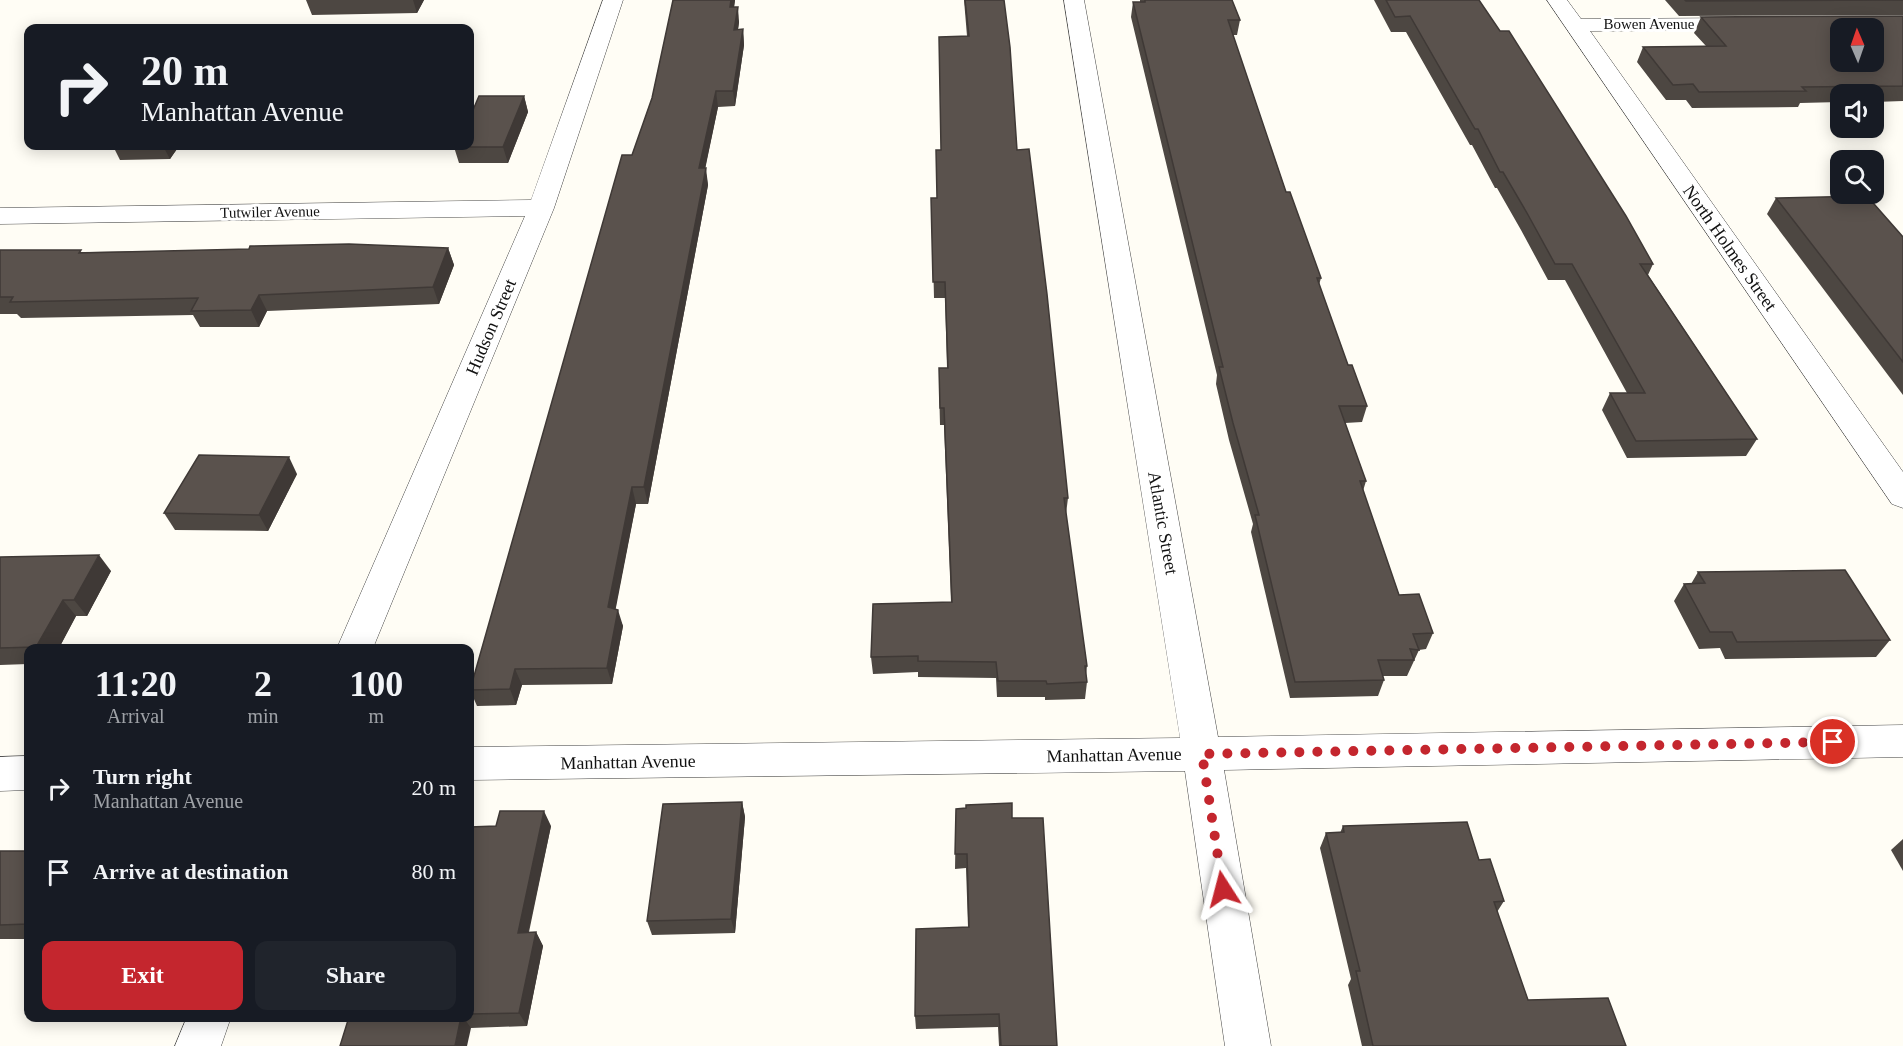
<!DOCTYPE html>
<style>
:root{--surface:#171b24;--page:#20242c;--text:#f1f3f6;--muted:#9ea1a6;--accent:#c4262e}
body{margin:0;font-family:Georgia,serif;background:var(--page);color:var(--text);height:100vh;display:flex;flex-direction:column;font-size:22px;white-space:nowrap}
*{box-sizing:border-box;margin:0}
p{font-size:20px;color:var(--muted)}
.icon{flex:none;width:33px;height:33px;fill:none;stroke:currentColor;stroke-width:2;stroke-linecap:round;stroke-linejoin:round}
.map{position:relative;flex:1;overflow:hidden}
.panel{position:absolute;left:24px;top:644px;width:450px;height:378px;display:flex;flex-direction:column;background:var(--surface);border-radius:12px;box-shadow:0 3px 15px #0003}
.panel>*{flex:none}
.top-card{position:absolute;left:24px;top:24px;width:450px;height:126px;border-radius:12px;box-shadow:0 3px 15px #0003;background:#171b24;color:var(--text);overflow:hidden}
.needle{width:39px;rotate:358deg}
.fabs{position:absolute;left:1830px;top:18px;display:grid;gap:12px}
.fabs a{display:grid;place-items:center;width:54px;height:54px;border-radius:12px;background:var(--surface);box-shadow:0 3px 15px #0003;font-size:30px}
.pin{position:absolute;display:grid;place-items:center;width:51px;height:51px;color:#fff;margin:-26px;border:3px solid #fff;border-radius:50%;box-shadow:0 2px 6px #0007}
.me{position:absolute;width:66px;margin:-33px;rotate:351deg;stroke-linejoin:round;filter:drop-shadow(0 0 4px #0008)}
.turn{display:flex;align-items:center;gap:21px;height:126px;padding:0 18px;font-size:27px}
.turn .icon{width:78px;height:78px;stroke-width:2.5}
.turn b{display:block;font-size:42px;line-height:51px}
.eta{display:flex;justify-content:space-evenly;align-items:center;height:102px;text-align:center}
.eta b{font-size:36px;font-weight:600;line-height:42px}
.button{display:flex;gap:12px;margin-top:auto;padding:12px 18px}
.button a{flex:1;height:69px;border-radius:12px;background:var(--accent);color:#fff;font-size:24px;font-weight:600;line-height:69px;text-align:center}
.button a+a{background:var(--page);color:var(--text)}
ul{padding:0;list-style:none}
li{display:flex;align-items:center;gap:18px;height:84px;padding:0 18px}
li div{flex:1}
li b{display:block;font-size:22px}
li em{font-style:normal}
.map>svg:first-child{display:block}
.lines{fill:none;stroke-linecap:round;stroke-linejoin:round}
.minor-casing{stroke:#444;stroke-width:1}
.minor{fill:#fff;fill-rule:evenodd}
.wall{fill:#4d4742}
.shaded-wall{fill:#3f3936}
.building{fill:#5a524d;stroke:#3f3936;stroke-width:1.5;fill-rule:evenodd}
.route{stroke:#c4262e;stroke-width:10;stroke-dasharray:0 18}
.labels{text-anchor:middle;stroke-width:6;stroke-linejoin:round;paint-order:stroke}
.far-street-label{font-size:15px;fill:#111;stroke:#fff}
.street-label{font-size:18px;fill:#111;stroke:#fff}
</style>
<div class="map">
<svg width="1903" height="1046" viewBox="0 0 1903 1046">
<rect width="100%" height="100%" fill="#fffdf5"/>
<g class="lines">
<g class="minor-casing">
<g id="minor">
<path d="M 603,0 L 623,0 L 554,208 L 373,648 L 337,648 L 525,216 L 0,224 L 0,208 L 531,200 Z"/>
<path d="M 1064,0 L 1084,0 L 1218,737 L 1903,725 L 1903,757 L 1224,770 L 1271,1046 L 1225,1046 L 1185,771 L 470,780 L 470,747 L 1180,738 Z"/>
<path d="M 1547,0 L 1567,0 L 1581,19 L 1741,18 L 1748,20 L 1752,24 L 1748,28 L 1741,30 L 1590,31 L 1903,472 L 1903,508 L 1892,504 Z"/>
<path d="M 28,756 L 28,790 L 0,791 L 0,757 Z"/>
<path d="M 187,1017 L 231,1017 L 221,1046 L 175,1046 Z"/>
</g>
</g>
<use href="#minor" class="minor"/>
</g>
<g class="wall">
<path d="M 306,0 L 424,0 L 417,13 L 312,15 Z"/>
<path d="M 673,0 L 735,0 L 734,7 L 739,22 L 738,29 L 743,29 L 744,45 L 735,106 L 718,107 L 705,168 L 708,185 L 648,504 L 636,504 L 615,609 L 623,626 L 612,684 L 522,685 L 516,705 L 477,706 L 470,690 L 632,155 L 652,98 Z"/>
<path d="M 964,0 L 1004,0 L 1017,150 L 1068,498 L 1066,514 L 1087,666 L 1086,675 L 1087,682 L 1085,699 L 1045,700 L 1045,697 L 997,697 L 996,678 L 918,677 L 918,672 L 873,674 L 871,657 L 951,602 L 944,425 L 940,425 L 939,385 L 947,368 L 945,298 L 934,298 L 932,215 L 937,198 L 941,150 L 967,36 Z"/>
<path d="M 1140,0 L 1232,0 L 1240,20 L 1237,35 L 1233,35 L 1286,192 L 1321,278 L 1319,285 L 1348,365 L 1367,406 L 1362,422 L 1345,423 L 1366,481 L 1363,491 L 1399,595 L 1433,633 L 1426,649 L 1419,650 L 1407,676 L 1383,676 L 1384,680 L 1378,696 L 1290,698 L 1251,532 L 1253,524 L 1229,440 L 1216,384 L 1217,375 L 1131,17 L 1133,2 L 1140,2 Z"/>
<path d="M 1374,0 L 1479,0 L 1653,264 L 1648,275 L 1757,439 L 1746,456 L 1627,458 L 1602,410 L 1610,393 L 1627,393 L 1565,280 L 1548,280 L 1521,230 L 1497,188 L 1495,188 L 1472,145 L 1470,145 L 1406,32 L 1391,32 Z"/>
<path d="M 1665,0 L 1903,0 L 1903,15 L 1679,16 Z"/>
<path d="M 1903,16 L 1903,101 L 1874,102 L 1874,94 L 1840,94 L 1840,102 L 1800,103 L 1798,107 L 1692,108 L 1686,100 L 1666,100 L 1637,62 L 1643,47 L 1706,46 L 1694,33 L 1701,17 Z"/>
<path d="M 524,96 L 528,112 L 508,163 L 459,163 L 454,147 Z"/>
<path d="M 113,146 L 179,146 L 170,159 L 120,160 Z"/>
<path d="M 1776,198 L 1903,237 L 1903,395 L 1767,214 Z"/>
<path d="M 448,248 L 454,265 L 439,304 L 267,311 L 259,327 L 200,327 L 193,315 L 21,318 L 17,314 L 0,314 L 0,250 L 83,252 Z"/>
<path d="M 297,474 L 268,531 L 175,530 L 164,513 Z"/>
<path d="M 0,557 L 111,571 L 87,616 L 76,616 L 59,648 L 28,648 L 28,664 L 0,665 Z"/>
<path d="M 1698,572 L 1890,640 L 1876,657 L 1725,659 L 1720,648 L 1699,649 L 1674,601 L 1684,584 L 1691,584 Z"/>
<path d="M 742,802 L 745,817 L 735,933 L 652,935 L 647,921 Z"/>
<path d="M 956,809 L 1012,818 L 1057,1046 L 999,1046 L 998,1027 L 916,1029 L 915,1016 L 968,927 L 966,868 L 955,869 Z"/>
<path d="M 551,826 L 529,932 L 536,932 L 543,946 L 527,1026 L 471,1028 L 349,1017 L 470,1017 L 470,827 Z"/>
<path d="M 1343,826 L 1479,860 L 1504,901 L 1497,912 L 1528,1000 L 1626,1046 L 1362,1046 L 1348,985 L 1351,979 L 1320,848 L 1326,833 L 1340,833 Z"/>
<path d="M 1903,839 L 1903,871 L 1891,850 Z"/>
<rect x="0" y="851" width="28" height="88"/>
</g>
<g class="shaded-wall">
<path d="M 413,0 L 424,0 L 417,13 Z"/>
<path d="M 731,0 L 735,0 L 732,22 L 730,7 Z"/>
<path d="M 738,7 L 739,22 L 736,45 L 734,30 Z"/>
<path d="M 743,29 L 744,45 L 735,106 L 733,91 Z"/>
<path d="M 716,91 L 718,107 L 702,184 L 699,168 Z"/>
<path d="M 524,96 L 528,112 L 508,163 L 503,147 Z"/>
<path d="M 163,146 L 179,146 L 170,159 Z"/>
<path d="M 706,168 L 708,185 L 648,504 L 644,487 Z"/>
<path d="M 448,248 L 454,265 L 439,304 L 433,287 Z"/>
<path d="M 259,295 L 267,311 L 259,327 L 251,310 Z"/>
<path d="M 289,457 L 297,474 L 268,531 L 259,515 Z"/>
<path d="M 632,487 L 636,504 L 613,623 L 608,607 Z"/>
<path d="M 99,555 L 111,571 L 87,616 L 74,600 Z"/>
<path d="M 63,600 L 76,616 L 59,648 L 37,648 L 36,647 Z"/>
<path d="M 618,610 L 623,626 L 612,684 L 607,668 Z"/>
<path d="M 515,669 L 522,685 L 516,705 L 510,689 Z"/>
<path d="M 742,802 L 745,817 L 735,933 L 731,919 Z"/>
<path d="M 544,811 L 551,826 L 525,947 L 518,933 Z"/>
<path d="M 536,932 L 543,946 L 527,1026 L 519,1013 Z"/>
<path d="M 461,1017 L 463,1017 L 471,1028 L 467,1046 L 455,1046 Z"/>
</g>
<g class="building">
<path d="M 673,0 L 731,0 L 730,7 L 738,7 L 734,30 L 743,29 L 733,91 L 716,91 L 699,168 L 706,168 L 644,487 L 632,487 L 608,607 L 618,610 L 607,668 L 515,669 L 510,689 L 470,690 L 622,155 L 632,155 L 652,98 Z"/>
<path d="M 965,0 L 1004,0 L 1010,47 L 1017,150 L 1029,149 L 1047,294 L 1068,498 L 1064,498 L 1087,666 L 1085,666 L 1087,682 L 1047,684 L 1046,681 L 998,681 L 996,662 L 918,661 L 918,656 L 871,657 L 873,604 L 952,602 L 944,408 L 940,408 L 939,368 L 948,368 L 945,282 L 933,282 L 931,198 L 937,198 L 936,150 L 941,150 L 939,37 L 969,36 Z"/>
<path d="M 1145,0 L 1232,0 L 1240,20 L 1228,20 L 1286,192 L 1290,192 L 1321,278 L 1317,278 L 1348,365 L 1352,365 L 1367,406 L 1339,406 L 1366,481 L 1360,481 L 1399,595 L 1419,594 L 1433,633 L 1413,634 L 1419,650 L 1410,649 L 1414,660 L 1378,660 L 1384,680 L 1295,682 L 1255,515 L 1259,515 L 1233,423 L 1219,367 L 1223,367 L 1133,2 L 1145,2 Z"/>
<path d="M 1386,0 L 1479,0 L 1500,31 L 1509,31 L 1626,216 L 1653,264 L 1640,264 L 1757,439 L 1636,441 L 1610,393 L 1645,393 L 1572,264 L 1555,264 L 1527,213 L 1503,172 L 1500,172 L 1478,129 L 1475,129 L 1410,16 L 1395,17 Z"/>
<path d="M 1685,0 L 1903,0 L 1686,1 Z"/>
<path d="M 1903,16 L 1903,86 L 1802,87 L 1806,91 L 1699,92 L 1693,84 L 1673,85 L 1643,47 L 1726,46 L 1701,17 ZM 1840,28 L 1874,28 L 1874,62 L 1840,62 Z"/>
<path d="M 479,96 L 524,96 L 503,147 L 454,147 L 455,146 L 470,146 L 470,111 L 473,110 Z"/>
<path d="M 1867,196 L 1903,237 L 1903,362 L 1776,198 Z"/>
<path d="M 349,244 L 448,248 L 433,287 L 259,295 L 251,310 L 191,311 L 198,298 L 10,302 L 13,297 L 0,297 L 0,250 L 81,250 L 79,253 L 249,249 L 250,246 Z"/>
<path d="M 199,455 L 289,457 L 259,515 L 164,513 Z"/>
<path d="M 99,555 L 74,600 L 63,600 L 36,647 L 0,648 L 0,557 Z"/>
<path d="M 1845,570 L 1890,640 L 1737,642 L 1732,632 L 1710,632 L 1684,584 L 1705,583 L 1698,572 Z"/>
<path d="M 742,802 L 731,919 L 647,921 L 663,804 Z"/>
<path d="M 1012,803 L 1012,818 L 1043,818 L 1057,1046 L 1001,1046 L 999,1014 L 915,1016 L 916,929 L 969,927 L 967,854 L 955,854 L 956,809 L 966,808 L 966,805 Z"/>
<path d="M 500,811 L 544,811 L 518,933 L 536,932 L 519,1013 L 470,1014 L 470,827 L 496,826 Z"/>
<path d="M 1467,822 L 1479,860 L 1490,859 L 1504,901 L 1494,902 L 1528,1000 L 1608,998 L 1626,1046 L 1373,1046 L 1356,971 L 1360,971 L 1326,833 L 1344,832 L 1343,826 Z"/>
<path d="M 0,851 L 28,851 L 28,924 L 0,925 Z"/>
<path d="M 349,1017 L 461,1017 L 455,1046 L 340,1046 Z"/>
</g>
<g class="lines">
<path class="route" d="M 1223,889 L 1202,754 L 1833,742"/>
</g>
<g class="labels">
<g class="far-street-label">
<text x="1649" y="29">Bowen Avenue</text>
<text transform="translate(270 212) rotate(-1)" y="5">Tutwiler Avenue</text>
</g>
<g class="street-label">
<text transform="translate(1730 248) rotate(55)" y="6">North Holmes Street</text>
<text transform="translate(491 327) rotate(-67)" y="6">Hudson Street</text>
<text transform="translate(1163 523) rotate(80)" y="6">Atlantic Street</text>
<text transform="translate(1114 755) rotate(-1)" y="6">Manhattan Avenue</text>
<text transform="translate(628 762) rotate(-1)" y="6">Manhattan Avenue</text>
</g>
</g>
</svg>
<div class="fabs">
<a><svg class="needle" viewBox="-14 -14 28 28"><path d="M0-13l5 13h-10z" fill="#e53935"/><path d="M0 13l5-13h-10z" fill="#9ea1a6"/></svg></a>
<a><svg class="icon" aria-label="sound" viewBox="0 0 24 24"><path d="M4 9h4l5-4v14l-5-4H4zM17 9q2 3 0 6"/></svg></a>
<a><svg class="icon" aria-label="search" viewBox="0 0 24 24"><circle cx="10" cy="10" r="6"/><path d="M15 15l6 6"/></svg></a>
</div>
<div class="pin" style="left:1833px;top:742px;background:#d93025"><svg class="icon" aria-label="arrive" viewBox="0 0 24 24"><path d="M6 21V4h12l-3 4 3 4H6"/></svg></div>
<svg class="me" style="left:1223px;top:889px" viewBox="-20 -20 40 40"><path d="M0-17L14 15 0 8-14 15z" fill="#c4262e" stroke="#fff" stroke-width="4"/></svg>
<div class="top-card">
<div class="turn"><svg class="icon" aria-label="right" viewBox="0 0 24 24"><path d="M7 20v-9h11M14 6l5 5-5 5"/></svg><div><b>20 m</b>Manhattan Avenue</div></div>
</div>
<section class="panel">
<div class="eta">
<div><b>11:20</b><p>Arrival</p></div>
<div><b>2</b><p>min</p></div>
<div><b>100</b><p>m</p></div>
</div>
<ul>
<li><svg class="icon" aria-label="right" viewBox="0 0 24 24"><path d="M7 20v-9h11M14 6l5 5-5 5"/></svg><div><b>Turn right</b><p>Manhattan Avenue</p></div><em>20 m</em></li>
<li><svg class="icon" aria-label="arrive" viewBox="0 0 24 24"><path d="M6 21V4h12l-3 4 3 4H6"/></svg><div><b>Arrive at destination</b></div><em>80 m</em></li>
</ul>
<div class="button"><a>Exit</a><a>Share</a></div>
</section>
</div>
